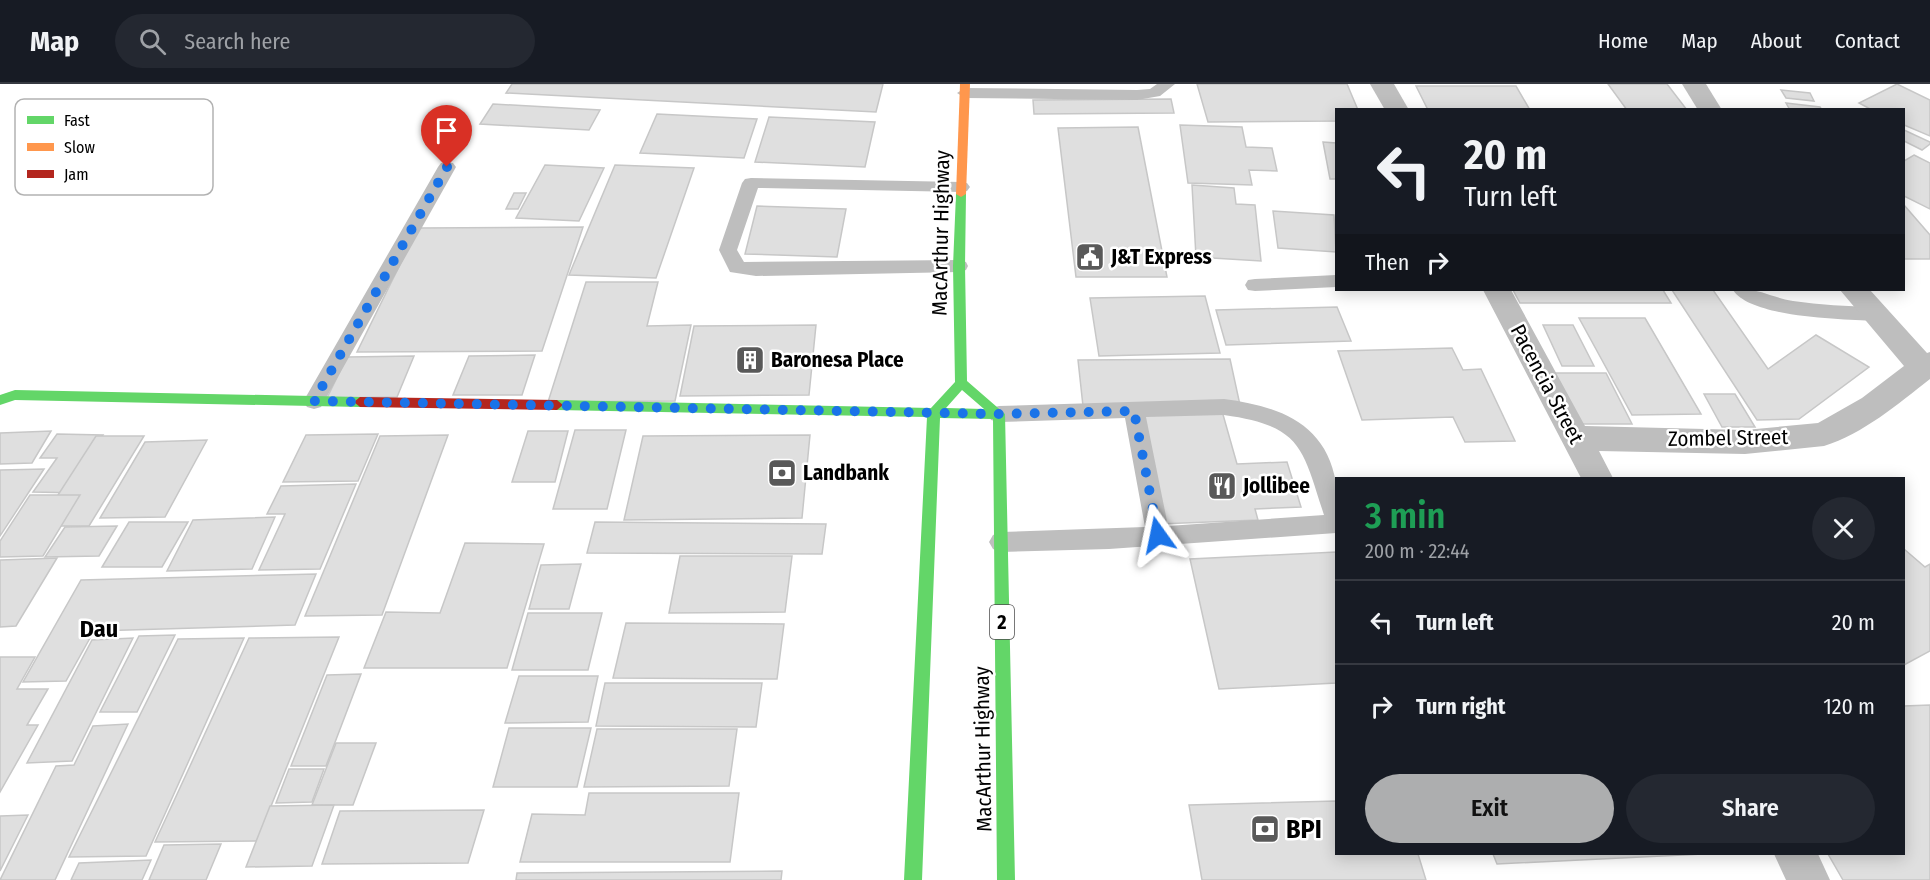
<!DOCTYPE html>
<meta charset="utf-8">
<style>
:root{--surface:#171b24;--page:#242831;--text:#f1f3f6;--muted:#9ea1a6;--line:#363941;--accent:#adaeaf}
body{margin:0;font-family:"Fira Sans Condensed",sans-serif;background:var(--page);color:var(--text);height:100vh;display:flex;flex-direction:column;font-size:22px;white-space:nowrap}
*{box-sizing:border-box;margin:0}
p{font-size:20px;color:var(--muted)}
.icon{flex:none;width:33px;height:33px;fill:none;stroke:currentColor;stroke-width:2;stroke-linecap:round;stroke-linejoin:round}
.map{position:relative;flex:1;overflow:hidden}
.panel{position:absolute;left:1335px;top:393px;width:570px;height:378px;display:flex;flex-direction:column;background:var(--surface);border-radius:0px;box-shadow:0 3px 15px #0003}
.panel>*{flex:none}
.hud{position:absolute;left:1335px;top:24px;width:570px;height:183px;border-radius:0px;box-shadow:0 3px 15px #0003;background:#171b24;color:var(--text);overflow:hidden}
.pin{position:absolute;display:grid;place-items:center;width:51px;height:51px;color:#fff;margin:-62px -26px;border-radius:50% 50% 50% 0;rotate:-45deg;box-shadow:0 0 6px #0007}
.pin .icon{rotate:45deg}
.me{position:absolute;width:66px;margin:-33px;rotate:348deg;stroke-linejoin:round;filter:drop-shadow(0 0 4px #0008)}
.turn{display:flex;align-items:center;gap:21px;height:126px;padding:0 30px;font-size:27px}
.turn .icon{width:78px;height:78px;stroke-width:2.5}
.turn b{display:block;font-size:42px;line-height:51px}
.then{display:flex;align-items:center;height:57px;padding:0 30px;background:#0003;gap:12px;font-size:22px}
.round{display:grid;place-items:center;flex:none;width:63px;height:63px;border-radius:32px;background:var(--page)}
.summary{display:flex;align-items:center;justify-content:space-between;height:102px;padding:0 30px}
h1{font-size:36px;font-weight:600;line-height:45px;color:#1e9e55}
.cta{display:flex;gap:12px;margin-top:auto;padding:12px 30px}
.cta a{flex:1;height:69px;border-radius:36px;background:var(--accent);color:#111;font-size:24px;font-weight:600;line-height:69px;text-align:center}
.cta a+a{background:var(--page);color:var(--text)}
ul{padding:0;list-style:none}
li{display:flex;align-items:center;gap:18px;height:84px;padding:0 30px;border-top:2px solid var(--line)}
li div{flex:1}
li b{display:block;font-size:22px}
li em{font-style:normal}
header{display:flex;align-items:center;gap:36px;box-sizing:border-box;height:84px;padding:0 30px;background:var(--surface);border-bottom:2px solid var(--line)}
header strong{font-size:28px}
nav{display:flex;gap:33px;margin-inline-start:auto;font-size:21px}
.search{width:420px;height:54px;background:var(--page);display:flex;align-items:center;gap:15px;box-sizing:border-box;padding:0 21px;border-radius:33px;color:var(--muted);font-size:22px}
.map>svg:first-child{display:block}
.building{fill:#dfdfdf;stroke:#c7c7c7;stroke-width:1.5}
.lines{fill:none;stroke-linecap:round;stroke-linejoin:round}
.lane{fill:#bebebe;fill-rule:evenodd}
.street{fill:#bebebe;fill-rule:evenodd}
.fast{fill:#63d668;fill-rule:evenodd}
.slow{fill:#ff974d;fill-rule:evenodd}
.jam{fill:#b3261e;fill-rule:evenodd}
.route{stroke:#1a73e8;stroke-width:10;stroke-dasharray:0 18}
.labels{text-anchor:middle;stroke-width:5;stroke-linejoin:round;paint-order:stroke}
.shield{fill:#fff;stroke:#4c4c4c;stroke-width:1.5}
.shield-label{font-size:20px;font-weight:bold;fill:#000}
.street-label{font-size:21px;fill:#000;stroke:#fff}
.poi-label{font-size:21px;font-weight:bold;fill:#000;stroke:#fff;text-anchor:start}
.quarter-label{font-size:24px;font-weight:bold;fill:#000;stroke:#fff}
.near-poi-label{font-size:26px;font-weight:bold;fill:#000;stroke:#fff;text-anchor:start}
.key{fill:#fff;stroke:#b2b2b2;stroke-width:1.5}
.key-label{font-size:16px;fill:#000}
</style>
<header>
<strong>Map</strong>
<div class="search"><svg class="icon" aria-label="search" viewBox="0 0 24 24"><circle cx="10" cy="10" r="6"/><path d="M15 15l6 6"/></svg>Search here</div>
<nav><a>Home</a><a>Map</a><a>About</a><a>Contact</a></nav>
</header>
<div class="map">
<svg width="1930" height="796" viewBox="0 0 1930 796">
<rect width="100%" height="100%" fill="#fff"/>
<g class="building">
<path d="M 512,0 L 883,0 L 876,28 L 506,9 Z"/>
<path d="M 1197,0 L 1347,0 L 1358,26 L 1336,26 L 1336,37 L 1208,38 Z"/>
<path d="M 1608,0 L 1667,0 L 1687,26 L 1627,26 Z"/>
<path d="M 1897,0 L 1930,16 L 1930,52 L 1904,41 L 1904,26 L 1872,26 L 1859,19 Z"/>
<path d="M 1416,2 L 1516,2 L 1530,26 L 1428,26 Z"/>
<path d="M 1781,6 L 1810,9 L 1814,17 L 1786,14 Z"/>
<path d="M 1171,15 L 1174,29 L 1034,30 L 1033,16 Z"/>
<path d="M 1786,19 L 1820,23 L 1822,26 L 1790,26 Z"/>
<path d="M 493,20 L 600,26 L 589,46 L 480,40 Z"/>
<path d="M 657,30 L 757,35 L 744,74 L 640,69 Z"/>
<path d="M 769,33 L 875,38 L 865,83 L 755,78 Z"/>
<path d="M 1180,41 L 1242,43 L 1246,63 L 1272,64 L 1277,87 L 1249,86 L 1252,101 L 1188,99 Z"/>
<path d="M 1138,43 L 1167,193 L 1076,193 L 1058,44 Z"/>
<path d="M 1904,46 L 1930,58 L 1930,60 L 1922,66 L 1904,57 Z"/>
<path d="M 1323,58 L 1336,59 L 1336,95 L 1330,95 Z"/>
<path d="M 1914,71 L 1930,79 L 1930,125 L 1904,112 L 1904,77 Z"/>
<path d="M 545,81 L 604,84 L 579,137 L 516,134 Z"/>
<path d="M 615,81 L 694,84 L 656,194 L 569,191 Z"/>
<path d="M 1192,101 L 1234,104 L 1236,120 L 1255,121 L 1261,177 L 1196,173 Z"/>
<path d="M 514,109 L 526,109 L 518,125 L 506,125 Z"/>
<path d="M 1904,121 L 1930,151 L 1930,175 L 1904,175 Z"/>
<path d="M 757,122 L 846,125 L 837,173 L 745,170 Z"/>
<path d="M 1273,127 L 1334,131 L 1336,168 L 1278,164 Z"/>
<path d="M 583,143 L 542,267 L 357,268 L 418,144 Z"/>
<path d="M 586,198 L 658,198 L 647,242 L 691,241 L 675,317 L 548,318 Z"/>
<path d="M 1513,206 L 1663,206 L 1671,219 L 1520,219 Z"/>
<path d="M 1672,206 L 1713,206 L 1768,285 L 1816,251 L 1869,283 L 1799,335 L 1757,336 Z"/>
<path d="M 1205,212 L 1220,269 L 1099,272 L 1090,214 Z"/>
<path d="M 1337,223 L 1351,257 L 1226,261 L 1216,226 Z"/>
<path d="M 1579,234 L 1645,234 L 1701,330 L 1632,331 Z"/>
<path d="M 816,241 L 809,311 L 680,312 L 694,242 Z"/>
<path d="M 1543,241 L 1573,241 L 1594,282 L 1562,282 Z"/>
<path d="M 1452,264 L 1463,286 L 1481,285 L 1515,357 L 1465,358 L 1453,333 L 1362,336 L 1338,267 Z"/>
<path d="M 535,271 L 522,311 L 453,311 L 469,272 Z"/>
<path d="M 414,272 L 397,313 L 327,314 L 347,273 Z"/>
<path d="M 1230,275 L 1240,321 L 1083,322 L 1078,276 Z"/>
<path d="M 1551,289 L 1606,289 L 1632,340 L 1574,340 Z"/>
<path d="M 1704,310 L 1735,310 L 1755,343 L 1722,343 Z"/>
<path d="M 1222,327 L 1237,380 L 1287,378 L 1301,423 L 1255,425 L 1258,436 L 1159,440 L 1136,331 Z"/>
<path d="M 575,346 L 626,346 L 607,425 L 553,425 Z"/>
<path d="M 51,347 L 32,379 L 0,380 L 0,349 Z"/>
<path d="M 528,347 L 568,347 L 555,398 L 512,398 Z"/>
<path d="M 57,350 L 103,351 L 84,379 L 101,379 L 82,409 L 33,408 L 57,374 L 40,374 Z"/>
<path d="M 378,350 L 358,397 L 283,398 L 306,351 Z"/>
<path d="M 448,351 L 382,531 L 305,532 L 380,352 Z"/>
<path d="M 810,351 L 802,434 L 624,436 L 643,352 Z"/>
<path d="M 96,352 L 144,352 L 89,442 L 38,442 Z"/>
<path d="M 207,356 L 165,433 L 100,434 L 145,358 Z"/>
<path d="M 44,385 L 0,452 L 0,386 Z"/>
<path d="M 356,400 L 320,485 L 259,486 L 285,430 L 267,430 L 281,402 Z"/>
<path d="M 30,411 L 80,411 L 43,472 L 0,473 L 0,457 Z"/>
<path d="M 275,433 L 252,485 L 167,487 L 193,436 Z"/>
<path d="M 129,438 L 188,438 L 162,483 L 102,483 Z"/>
<path d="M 595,438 L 826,440 L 822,470 L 587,469 Z"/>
<path d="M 117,442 L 99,472 L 45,473 L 65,443 Z"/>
<path d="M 465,459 L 544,460 L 507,584 L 364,584 L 386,528 L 440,529 Z"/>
<path d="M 1904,465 L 1925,483 L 1930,480 L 1930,567 L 1904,581 Z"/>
<path d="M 1336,468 L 1336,599 L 1219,605 L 1190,475 Z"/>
<path d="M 680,472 L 792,472 L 785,528 L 669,529 Z"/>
<path d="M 57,474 L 16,542 L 0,543 L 0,476 Z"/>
<path d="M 581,480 L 569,525 L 529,525 L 541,481 Z"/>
<path d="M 316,490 L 295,541 L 94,547 L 66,597 L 23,598 L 81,496 Z"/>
<path d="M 528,529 L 602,529 L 588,586 L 512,586 Z"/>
<path d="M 626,539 L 784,540 L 777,595 L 613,594 Z"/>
<path d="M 175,551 L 137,628 L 100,628 L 139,552 Z"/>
<path d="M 339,553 L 257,757 L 155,758 L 249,554 Z"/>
<path d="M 133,554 L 72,677 L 27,679 L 92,556 Z"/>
<path d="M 244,554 L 146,772 L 69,773 L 178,555 Z"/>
<path d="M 0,573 L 35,573 L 17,605 L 48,605 L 27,641 L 38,641 L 0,708 Z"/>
<path d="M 361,590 L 326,682 L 291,682 L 327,591 Z"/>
<path d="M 519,592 L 598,592 L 588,638 L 505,639 Z"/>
<path d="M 605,599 L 762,599 L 756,643 L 596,642 Z"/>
<path d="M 1930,621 L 1930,796 L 1843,796 L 1828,770 L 1904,770 L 1904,622 Z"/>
<path d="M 128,640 L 55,796 L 0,796 L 56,682 L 74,681 L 93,642 Z"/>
<path d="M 509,644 L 591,644 L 577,703 L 493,703 Z"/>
<path d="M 597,645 L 737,645 L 729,702 L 584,703 Z"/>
<path d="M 336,659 L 376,659 L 353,721 L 312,721 Z"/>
<path d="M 289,685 L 324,685 L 312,718 L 276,719 Z"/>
<path d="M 589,709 L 739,709 L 730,778 L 520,778 L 532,730 L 585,731 Z"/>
<path d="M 1336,717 L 1336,770 L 1418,770 L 1426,796 L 1202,796 L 1189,721 Z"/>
<path d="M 334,721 L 312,782 L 246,783 L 270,722 Z"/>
<path d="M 484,726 L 468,779 L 322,780 L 340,727 Z"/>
<path d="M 28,731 L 0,787 L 0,732 Z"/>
<path d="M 221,760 L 206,796 L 149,796 L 164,761 Z"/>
<path d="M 1493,770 L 1703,770 L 1497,780 Z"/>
<path d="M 151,776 L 142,796 L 71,796 L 79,779 Z"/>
<path d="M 782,787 L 781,796 L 516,796 L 517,789 Z"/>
</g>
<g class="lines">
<g class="lane">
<path d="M 1157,0 L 1175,0 L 1160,12 L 1137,16 L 965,14 L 957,9 L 965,4 L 1137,6 L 1150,5 Z"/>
<path d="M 447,78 L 453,79 L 456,83 L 321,323 L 314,325 L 307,323 L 303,317 L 307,311 L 438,83 L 441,79 Z"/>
<path d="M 751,94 L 961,98 L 967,99 L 970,103 L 967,107 L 961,108 L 758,104 L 737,166 L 744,178 L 959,176 L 966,178 L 968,182 L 966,186 L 959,188 L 756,192 L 730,188 L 719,166 L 742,99 L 745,95 Z"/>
<path d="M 1336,191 L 1336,203 L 1255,207 L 1248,206 L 1245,201 L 1248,196 L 1255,195 Z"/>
<path d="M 1733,206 C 1759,203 1769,213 1793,217 C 1820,221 1847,222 1874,223 L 1881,225 L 1884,230 L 1881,235 L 1874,237 C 1843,235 1751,234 1733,206 Z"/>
<path d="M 1224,315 C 1277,322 1326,338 1336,399 C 1339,414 1336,433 1336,449 L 1109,465 L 1001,468 L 993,465 L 989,458 L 993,451 L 1001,448 L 1145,443 L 1125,334 L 999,338 L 991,336 L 988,330 L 991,324 L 999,322 ZM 1224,331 C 1302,342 1302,363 1324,431 L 1168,442 L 1146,333 Z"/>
</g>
<g class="street">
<path d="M 1370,0 L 1394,0 L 1409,26 L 1385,26 Z"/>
<path d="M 1682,0 L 1706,0 L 1722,26 L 1698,26 Z"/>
<path d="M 1483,206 L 1511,206 L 1585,342 L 1745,346 L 1818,339 L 1862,314 L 1904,282 L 1840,206 L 1870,206 L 1927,269 L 1930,268 L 1930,295 C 1898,320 1863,350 1824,362 L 1745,370 L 1599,367 L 1613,394 L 1581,394 Z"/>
<path d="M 1774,770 L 1818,770 L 1830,796 L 1786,796 Z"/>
</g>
<g class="fast">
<path d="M 961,107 L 966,110 L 965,182 L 967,297 L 1005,330 L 1015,796 L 997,796 L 993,335 L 940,334 L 922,796 L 904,796 L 927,333 L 557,326 L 551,321 L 557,316 L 931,324 L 955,298 L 953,182 L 956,110 ZM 962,306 L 984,325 L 946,324 Z"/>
<path d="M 15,306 L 360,313 L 366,318 L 360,323 L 15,316 L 0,321 L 0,311 Z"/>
</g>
<path class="slow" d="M 960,0 L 970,0 L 966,110 L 961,113 L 956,110 Z"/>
<path class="jam" d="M 360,313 L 557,316 L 563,321 L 557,326 L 360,323 L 354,318 Z"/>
</g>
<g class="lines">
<path class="route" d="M 447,83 L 314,317 L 999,330 L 1134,327 L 1158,451"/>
</g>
<defs>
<g id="civic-square" transform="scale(1.5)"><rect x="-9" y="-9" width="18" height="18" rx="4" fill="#595959" stroke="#fff"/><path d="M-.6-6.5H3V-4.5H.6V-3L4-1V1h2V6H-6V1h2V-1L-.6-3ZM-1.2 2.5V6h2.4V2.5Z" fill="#fff"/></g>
<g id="building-square" transform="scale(1.5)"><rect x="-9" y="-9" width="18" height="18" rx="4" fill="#595959" stroke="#fff"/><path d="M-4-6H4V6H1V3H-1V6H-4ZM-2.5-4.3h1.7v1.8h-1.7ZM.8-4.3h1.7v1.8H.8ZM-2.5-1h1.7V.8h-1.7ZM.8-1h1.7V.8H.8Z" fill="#fff"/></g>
<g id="bank-square" transform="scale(1.5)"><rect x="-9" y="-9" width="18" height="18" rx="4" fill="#595959" stroke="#fff"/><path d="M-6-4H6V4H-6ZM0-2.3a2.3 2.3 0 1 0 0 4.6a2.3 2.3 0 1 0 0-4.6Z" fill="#fff"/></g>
<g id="restaurant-square" transform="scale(1.5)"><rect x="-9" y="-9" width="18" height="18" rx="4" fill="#595959" stroke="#fff"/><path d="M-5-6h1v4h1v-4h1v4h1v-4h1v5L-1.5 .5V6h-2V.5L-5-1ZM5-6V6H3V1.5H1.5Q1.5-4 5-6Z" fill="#fff"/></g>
</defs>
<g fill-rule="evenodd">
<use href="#civic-square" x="1090" y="173"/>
<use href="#building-square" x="750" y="276"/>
<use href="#bank-square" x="782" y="389"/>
<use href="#restaurant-square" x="1222" y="402"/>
<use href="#bank-square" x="1265" y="745"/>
</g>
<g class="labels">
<rect class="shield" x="990" y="521" width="24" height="34" rx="4.5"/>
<g class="shield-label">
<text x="1002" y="545">2</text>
</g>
<g class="street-label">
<text transform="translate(941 149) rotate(-89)" y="7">MacArthur Highway</text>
<text transform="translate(1547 300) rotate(62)" y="7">Pacencia Street</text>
<text transform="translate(1728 354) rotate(-1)" y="7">Zombel Street</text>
<text transform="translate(983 665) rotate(-91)" y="7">MacArthur Highway</text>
</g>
<g class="poi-label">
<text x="1111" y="180">J&amp;T Express</text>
<text x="771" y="283">Baronesa Place</text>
<text x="803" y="396">Landbank</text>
<text x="1243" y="409">Jollibee</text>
</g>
<g class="quarter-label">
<text x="99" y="553">Dau</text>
</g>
<g class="near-poi-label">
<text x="1286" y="754">BPI</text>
</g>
</g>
<rect x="15" y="15" width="198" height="96" rx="9" class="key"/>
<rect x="27" y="32" width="27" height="8" fill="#63d668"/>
<rect x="27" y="59" width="27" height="8" fill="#ff974d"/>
<rect x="27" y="86" width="27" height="8" fill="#b3261e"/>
<g class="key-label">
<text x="64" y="42">Fast</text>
<text x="64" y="69">Slow</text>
<text x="64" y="96">Jam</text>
</g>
</svg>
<div class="pin" style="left:447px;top:83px;background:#d93025"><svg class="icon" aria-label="arrive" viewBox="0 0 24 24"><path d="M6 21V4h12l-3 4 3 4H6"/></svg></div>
<svg class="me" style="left:1158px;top:451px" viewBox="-20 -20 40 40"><path d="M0-17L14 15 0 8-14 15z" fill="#1a73e8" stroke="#fff" stroke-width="4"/></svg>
<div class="hud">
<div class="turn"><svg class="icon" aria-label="left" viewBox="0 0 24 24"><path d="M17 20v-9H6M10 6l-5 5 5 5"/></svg><div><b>20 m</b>Turn left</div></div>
<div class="then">Then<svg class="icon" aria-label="right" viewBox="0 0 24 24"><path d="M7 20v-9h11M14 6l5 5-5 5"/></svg></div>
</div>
<section class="panel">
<div class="summary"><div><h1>3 min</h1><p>200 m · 22:44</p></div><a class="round"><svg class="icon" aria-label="close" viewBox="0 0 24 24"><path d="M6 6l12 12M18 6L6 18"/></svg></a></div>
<ul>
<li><svg class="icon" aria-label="left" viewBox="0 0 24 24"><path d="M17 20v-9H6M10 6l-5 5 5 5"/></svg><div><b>Turn left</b></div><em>20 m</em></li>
<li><svg class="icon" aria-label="right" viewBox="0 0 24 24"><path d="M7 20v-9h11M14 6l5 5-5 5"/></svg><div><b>Turn right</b></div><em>120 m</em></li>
</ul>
<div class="cta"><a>Exit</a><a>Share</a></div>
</section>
</div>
